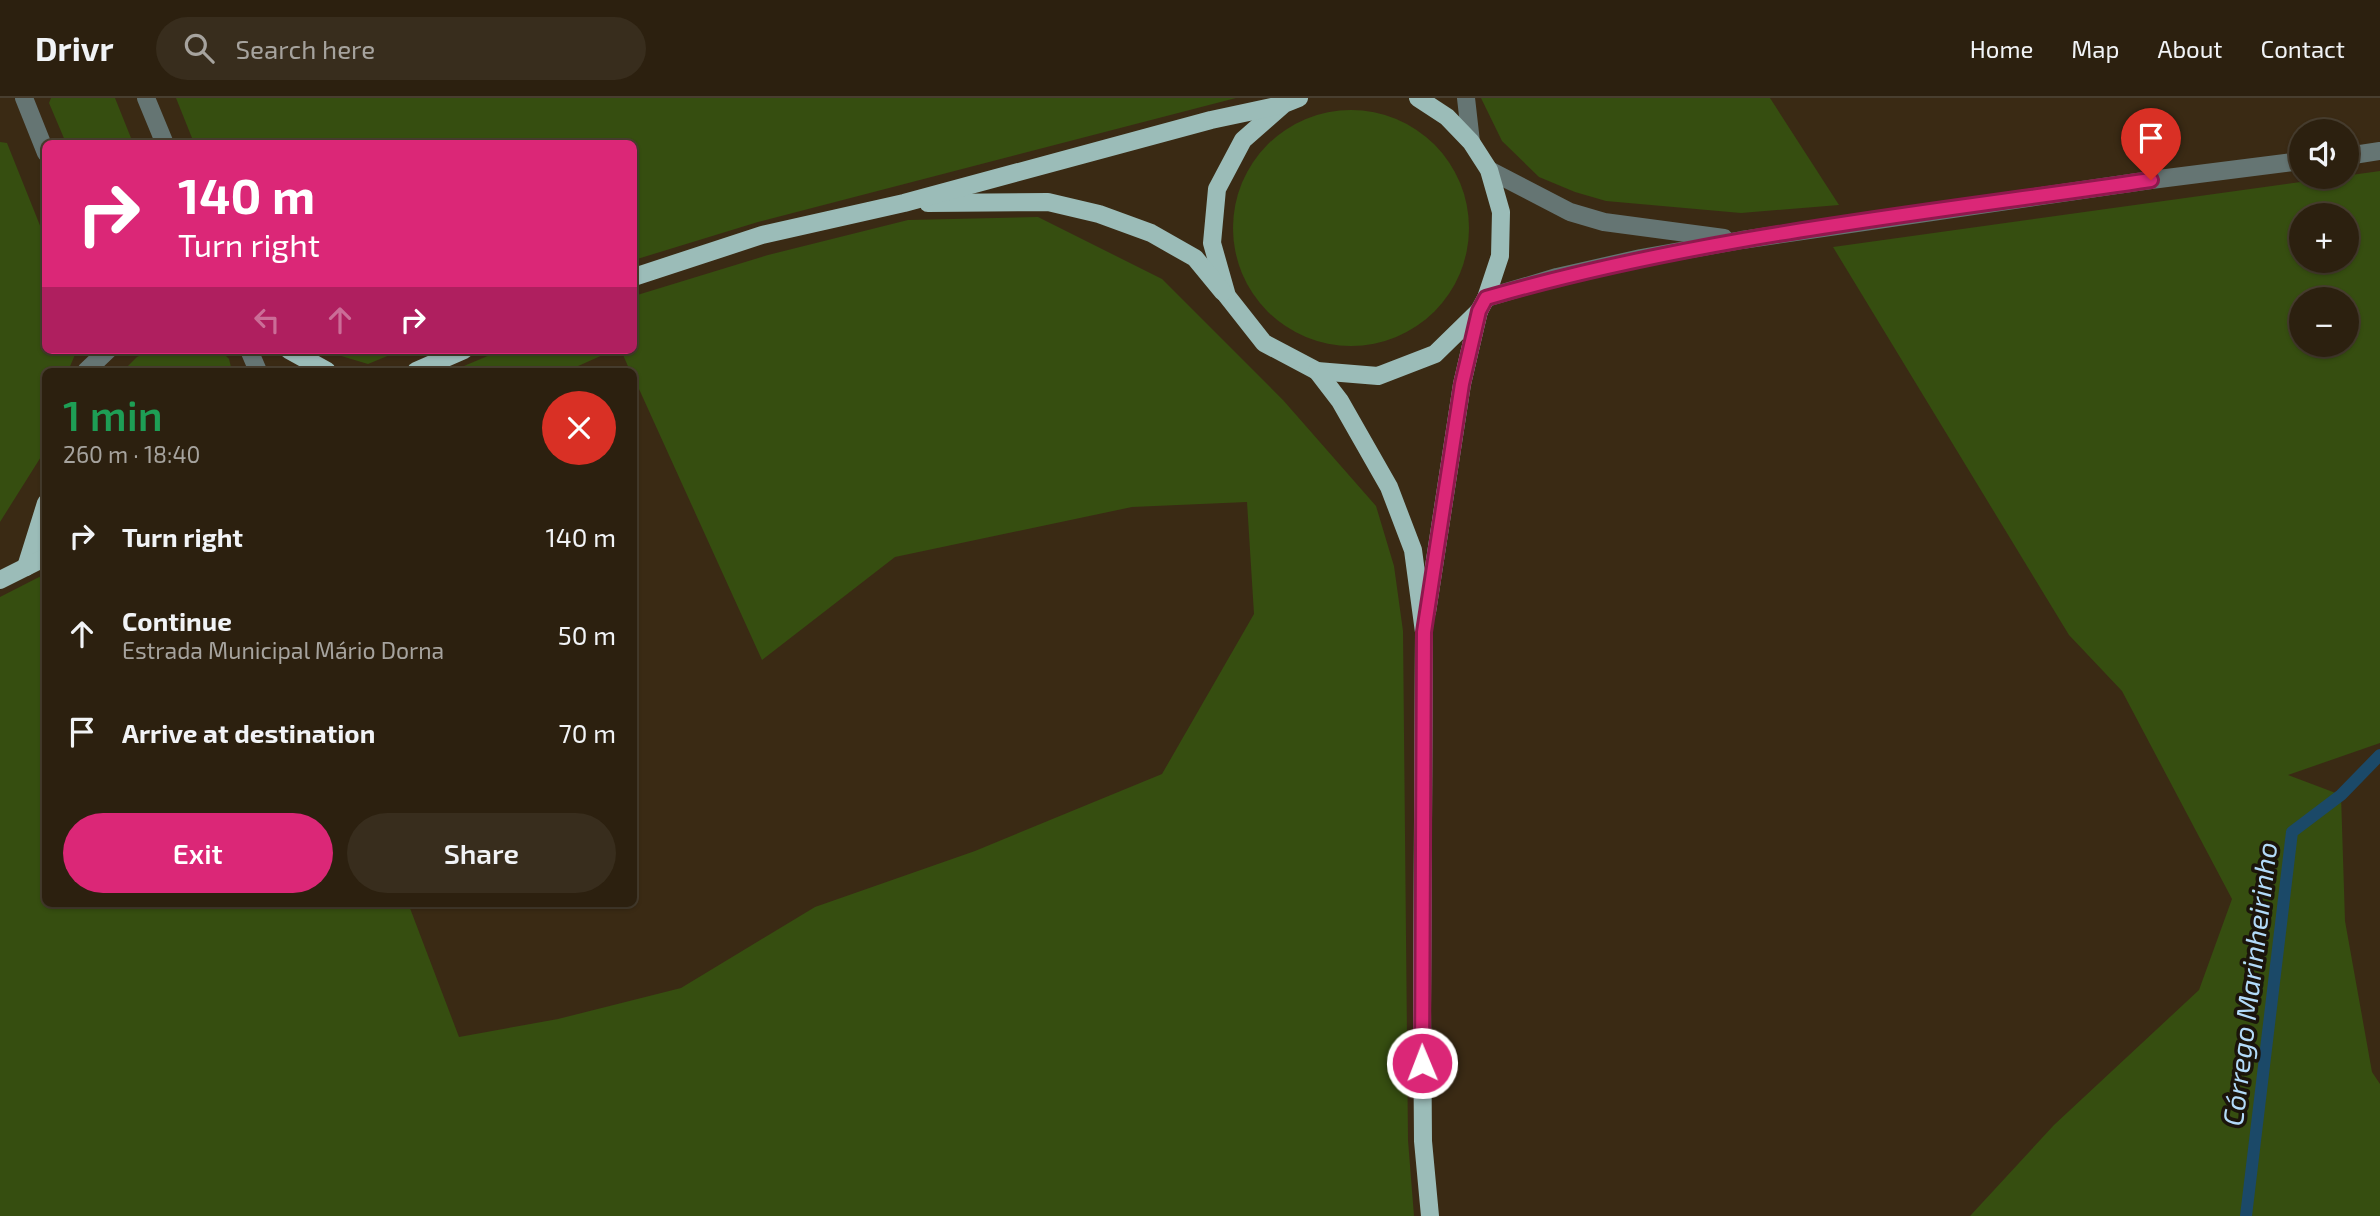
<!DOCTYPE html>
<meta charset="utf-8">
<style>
:root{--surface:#2c200f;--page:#382d1d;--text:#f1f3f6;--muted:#a6a39e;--line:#483e2f;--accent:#db2777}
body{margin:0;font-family:"Exo 2",sans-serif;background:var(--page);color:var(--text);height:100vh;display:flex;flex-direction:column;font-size:26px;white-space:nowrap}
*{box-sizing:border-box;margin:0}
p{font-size:23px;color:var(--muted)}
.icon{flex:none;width:38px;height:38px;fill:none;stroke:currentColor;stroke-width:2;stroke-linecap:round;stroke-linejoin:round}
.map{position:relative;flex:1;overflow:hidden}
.drawer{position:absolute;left:42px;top:270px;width:595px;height:539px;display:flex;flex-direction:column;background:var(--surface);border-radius:10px;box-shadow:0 2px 5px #0004,0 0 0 2px var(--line)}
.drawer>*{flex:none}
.hud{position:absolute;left:42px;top:42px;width:595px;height:214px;border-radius:10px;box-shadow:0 2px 5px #0004,0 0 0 2px var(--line);background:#db2777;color:#fff;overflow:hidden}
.buttons{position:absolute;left:2289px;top:21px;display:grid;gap:14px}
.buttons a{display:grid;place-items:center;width:70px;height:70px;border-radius:50%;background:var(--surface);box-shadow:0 2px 5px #0004,0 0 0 2px var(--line);font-size:35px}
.pin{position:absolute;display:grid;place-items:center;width:60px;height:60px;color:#fff;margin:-72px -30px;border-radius:50% 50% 50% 0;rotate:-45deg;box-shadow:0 0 7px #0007}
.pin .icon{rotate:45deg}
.me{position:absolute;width:77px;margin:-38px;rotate:359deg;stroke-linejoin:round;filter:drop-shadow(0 0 5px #0008)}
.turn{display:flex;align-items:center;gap:24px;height:147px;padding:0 21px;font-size:32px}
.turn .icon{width:91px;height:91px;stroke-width:2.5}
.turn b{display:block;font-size:49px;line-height:60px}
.lanes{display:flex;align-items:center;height:66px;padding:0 21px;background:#0003;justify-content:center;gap:35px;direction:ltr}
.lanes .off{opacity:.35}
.round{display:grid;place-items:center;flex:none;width:74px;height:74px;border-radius:37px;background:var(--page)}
.overview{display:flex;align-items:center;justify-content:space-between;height:119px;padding:0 21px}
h1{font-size:42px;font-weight:600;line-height:52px;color:#1e9e55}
.primary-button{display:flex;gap:14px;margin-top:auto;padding:14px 21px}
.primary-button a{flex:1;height:80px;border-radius:42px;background:var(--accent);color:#fff;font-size:28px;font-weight:600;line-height:80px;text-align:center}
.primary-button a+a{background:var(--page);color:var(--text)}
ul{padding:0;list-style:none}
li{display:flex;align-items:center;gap:21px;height:98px;padding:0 21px}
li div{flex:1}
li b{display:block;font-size:26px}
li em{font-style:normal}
header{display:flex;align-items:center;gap:42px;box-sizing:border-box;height:98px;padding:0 35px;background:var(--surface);border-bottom:2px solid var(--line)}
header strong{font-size:33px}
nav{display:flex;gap:38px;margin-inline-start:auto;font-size:24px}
.search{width:490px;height:63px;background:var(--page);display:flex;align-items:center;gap:18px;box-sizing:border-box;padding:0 24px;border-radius:38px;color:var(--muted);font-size:26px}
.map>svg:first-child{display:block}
.green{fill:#364e10;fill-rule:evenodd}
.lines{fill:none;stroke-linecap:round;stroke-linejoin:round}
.stream{stroke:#1b4968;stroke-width:12}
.minor{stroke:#657573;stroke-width:18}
.major{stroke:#9bbcb8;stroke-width:18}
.route-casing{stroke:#8e194d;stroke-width:18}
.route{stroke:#db2777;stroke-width:12}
.labels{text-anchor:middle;stroke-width:7;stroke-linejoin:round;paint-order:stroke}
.water-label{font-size:28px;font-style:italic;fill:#b2daf9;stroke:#1b140b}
</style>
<header>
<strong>Drivr</strong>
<div class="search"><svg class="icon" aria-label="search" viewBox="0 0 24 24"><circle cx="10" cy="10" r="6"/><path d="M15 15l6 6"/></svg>Search here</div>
<nav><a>Home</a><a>Map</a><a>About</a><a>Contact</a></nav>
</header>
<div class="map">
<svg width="2380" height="1118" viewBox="0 0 2380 1118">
<rect width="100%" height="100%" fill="#3a2a14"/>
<g class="green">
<path d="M 51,0 L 115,0 L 133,45 L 66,45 L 49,5 Z"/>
<path d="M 176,0 L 1236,0 L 758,124 L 634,162 L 634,46 L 194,45 Z"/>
<path d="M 1481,0 L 1770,0 L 1839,107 L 1741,115 L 1606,103 L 1575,94 L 1539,79 L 1502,43 Z"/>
<circle cx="1351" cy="130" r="118"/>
<path d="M 0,44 L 7,45 L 45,140 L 46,252 L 77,252 L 68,273 L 46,273 L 44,354 L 0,424 Z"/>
<path d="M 2380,73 L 2380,645 L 2288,677 L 2341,697 L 2345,823 L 2372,974 L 2380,986 L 2380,1118 L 1970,1118 L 2054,1027 L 2199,892 L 2232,801 L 2122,593 L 2069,537 L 1833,149 ZM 2301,117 L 2347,117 L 2347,163 L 2301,163 ZM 2301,201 L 2347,201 L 2347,247 L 2301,247 Z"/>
<path d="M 1038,119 L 1162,181 L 1283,302 L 1376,408 L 1394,468 L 1403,533 L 1408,1042 L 1414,1118 L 0,1118 L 0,499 L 45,476 L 46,805 L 408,805 L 459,939 L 558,921 L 681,890 L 815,809 L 975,753 L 1162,676 L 1254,516 L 1247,404 L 1132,409 L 895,459 L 762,562 L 634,280 L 634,273 L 630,273 L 621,252 L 634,252 L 634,198 L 768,157 L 908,122 Z"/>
<path d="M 150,252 L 220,252 L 229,261 L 232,273 L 123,273 L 137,259 Z"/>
<path d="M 321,252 L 402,252 L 368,266 Z"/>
<path d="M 502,252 L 614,252 L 567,273 L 452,273 Z"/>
</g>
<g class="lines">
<path class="stream" d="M 2246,1118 L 2292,734 L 2341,697 L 2380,657"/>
<g class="minor">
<path d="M 24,0 L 46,55"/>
<path d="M 146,0 L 165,46"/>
<path d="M 1466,0 L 1471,44"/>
<path d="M 2347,58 L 2380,53"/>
<path d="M 1489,72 L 1570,114 L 1604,124 L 1724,140"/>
<path d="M 1486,200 L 1557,179 L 1641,160 L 1742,142 L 2151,82 L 2301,63"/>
<path d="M 249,252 L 258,273"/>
<path d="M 86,273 L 108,252"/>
</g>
<g class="major">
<path d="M 1299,0 L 1284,6 L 1243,42 L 1217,91 L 1212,145 L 1227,198 L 1264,245 L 1317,273 L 1378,278 L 1435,256 L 1479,213 L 1486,200 L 1500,158 L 1501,114 L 1489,72 L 1471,44 L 1447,19 L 1418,0"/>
<path d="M 928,105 L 1048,104 L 1099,116 L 1151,135 L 1195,160 L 1223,194"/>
<path d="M 634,179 L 762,137 L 904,105 L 1211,22 L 1281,7"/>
<path d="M 289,252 L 327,273"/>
<path d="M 416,273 L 464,252"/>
<path d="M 1317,273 L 1340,303 L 1389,389 L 1413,452 L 1424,534 L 1422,912 L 1423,1043 L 1430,1118"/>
<path d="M 26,469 L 46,405"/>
<path d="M 0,482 L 46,459"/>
<path d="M 1427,514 L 1462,286 L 1479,213"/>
</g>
</g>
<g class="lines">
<g class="route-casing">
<path id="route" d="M 1422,965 L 1424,534 L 1462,286 L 1479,213 L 1486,200 C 1703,137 1929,115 2151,82"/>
</g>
<use href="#route" class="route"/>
</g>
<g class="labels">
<g class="water-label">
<text transform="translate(2250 886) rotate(-83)" y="10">Córrego Marinheirinho</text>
</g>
</g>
</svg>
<div class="buttons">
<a><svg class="icon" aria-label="sound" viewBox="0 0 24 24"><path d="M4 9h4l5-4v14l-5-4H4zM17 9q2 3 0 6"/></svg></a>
<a>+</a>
<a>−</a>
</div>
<div class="pin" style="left:2151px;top:82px;background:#d93025"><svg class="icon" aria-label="arrive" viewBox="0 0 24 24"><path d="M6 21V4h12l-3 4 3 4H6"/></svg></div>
<svg class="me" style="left:1422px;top:965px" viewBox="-20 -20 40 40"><circle r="17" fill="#db2777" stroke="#fff" stroke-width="3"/><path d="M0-11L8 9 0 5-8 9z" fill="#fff"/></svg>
<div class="hud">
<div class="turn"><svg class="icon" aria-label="right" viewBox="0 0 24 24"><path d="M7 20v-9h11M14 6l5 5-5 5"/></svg><div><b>140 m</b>Turn right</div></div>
<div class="lanes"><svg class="icon off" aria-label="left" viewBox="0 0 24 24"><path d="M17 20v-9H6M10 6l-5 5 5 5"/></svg><svg class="icon off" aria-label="ahead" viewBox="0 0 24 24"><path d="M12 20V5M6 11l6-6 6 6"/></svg><svg class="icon" aria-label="right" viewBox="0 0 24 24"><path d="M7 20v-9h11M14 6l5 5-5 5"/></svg></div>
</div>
<section class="drawer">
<div class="overview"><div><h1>1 min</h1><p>260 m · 18:40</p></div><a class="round" style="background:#d93025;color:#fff"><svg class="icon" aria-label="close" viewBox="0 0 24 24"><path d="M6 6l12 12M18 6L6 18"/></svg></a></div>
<ul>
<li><svg class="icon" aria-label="right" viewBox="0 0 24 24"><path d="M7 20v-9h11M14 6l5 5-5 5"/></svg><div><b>Turn right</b></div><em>140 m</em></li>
<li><svg class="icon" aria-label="ahead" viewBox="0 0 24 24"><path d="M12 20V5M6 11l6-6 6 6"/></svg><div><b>Continue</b><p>Estrada Municipal Mário Dorna</p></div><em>50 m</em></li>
<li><svg class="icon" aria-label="arrive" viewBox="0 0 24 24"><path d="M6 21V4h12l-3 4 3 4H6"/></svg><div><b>Arrive at destination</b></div><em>70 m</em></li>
</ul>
<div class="primary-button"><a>Exit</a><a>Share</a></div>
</section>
</div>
